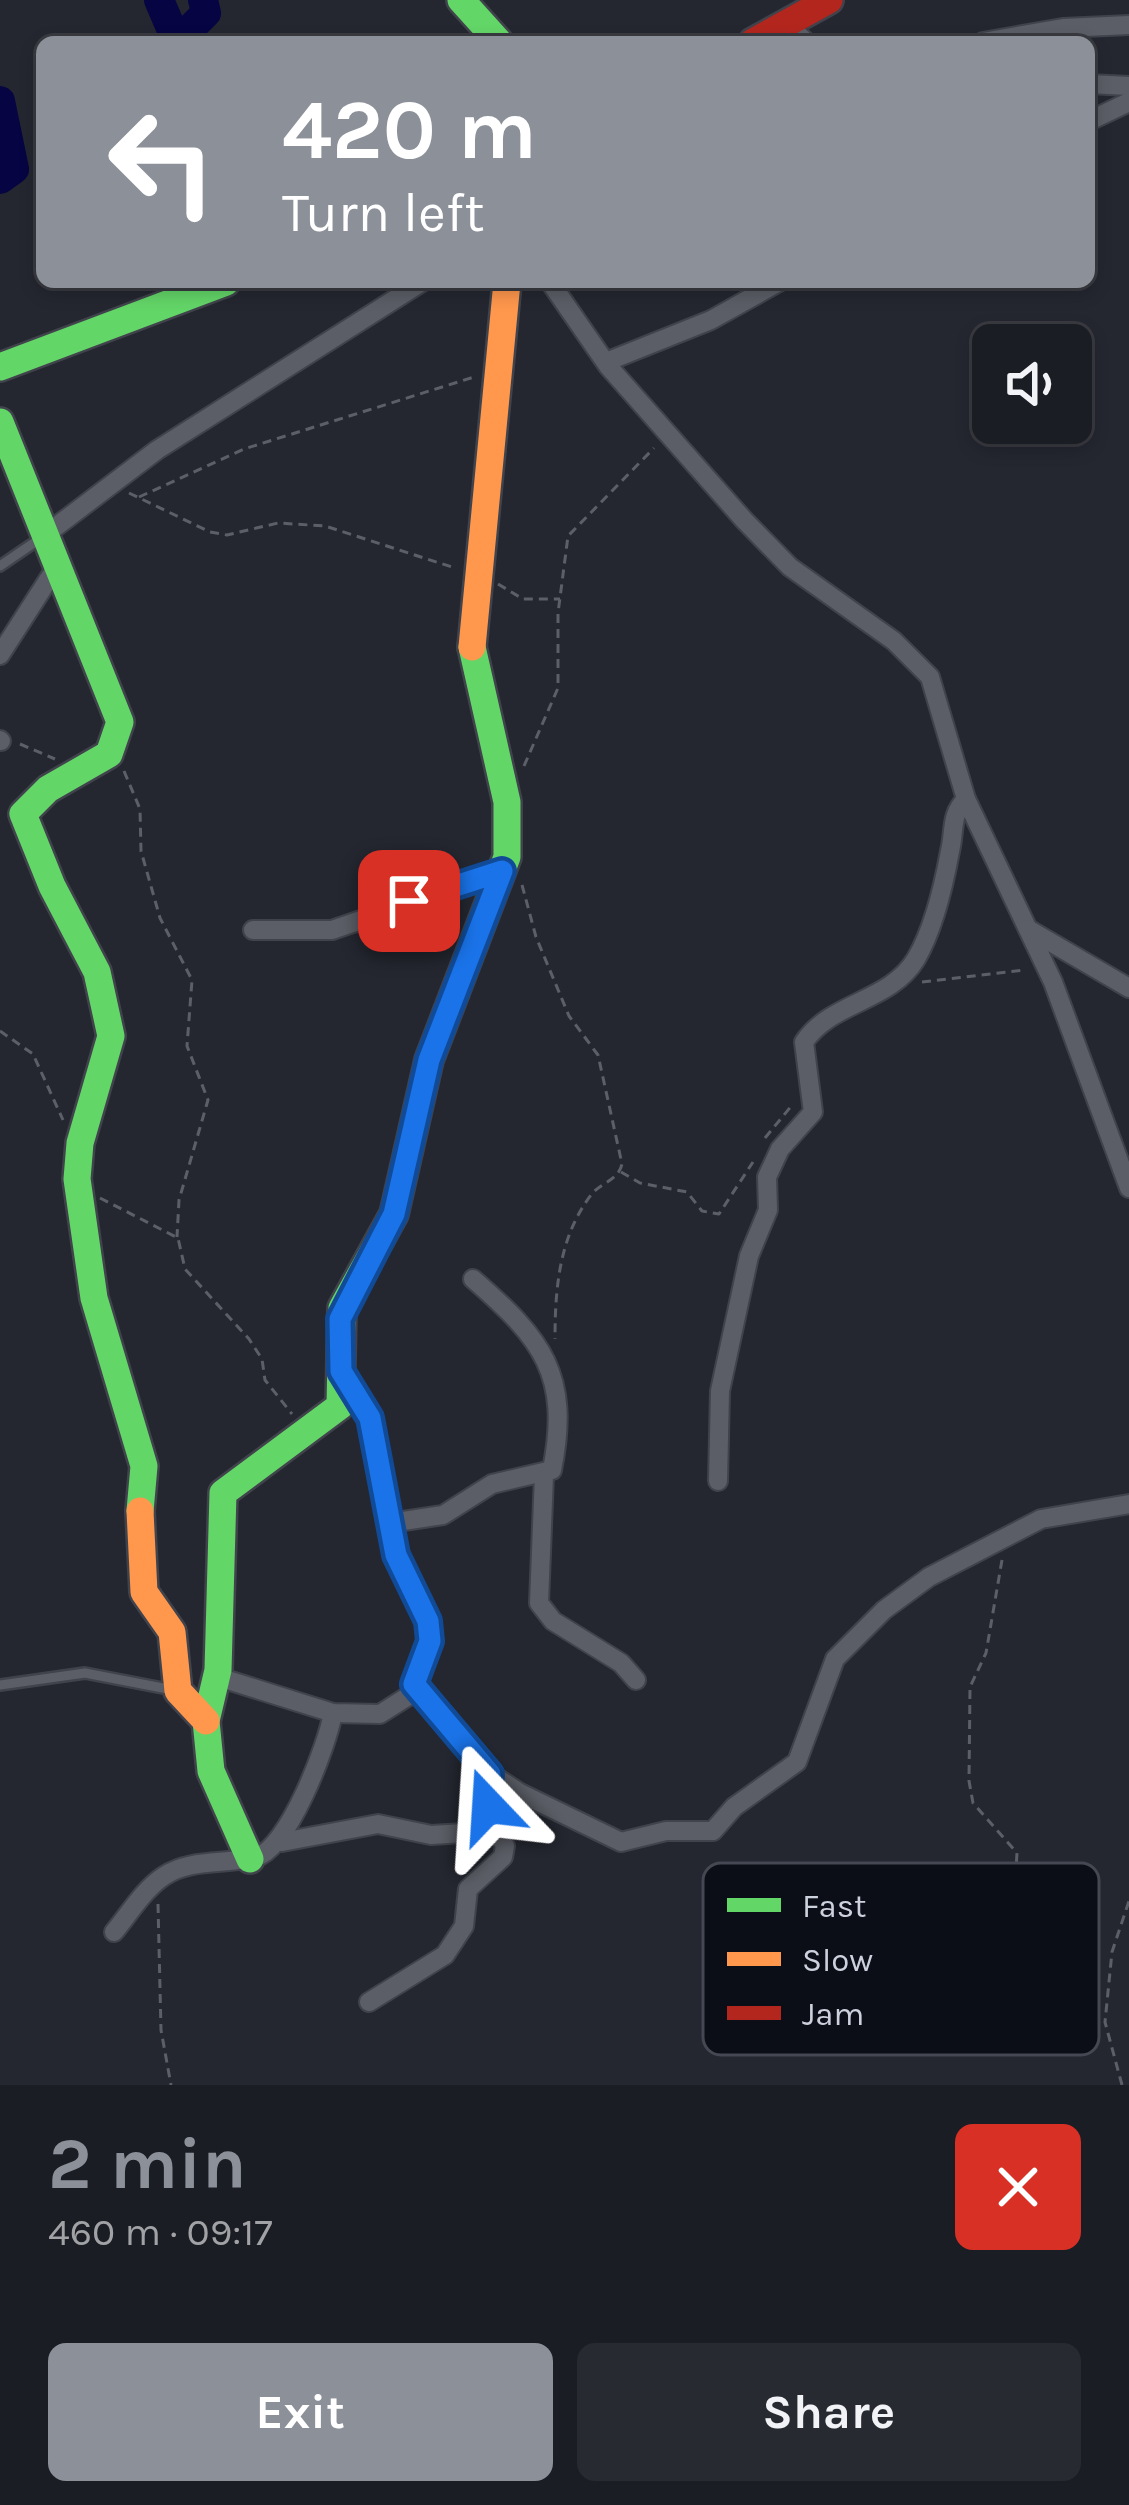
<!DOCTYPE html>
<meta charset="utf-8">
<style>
:root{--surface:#1b1d24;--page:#282a31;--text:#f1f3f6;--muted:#a0a2a6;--line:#393b41;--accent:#8c9099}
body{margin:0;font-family:Karla,sans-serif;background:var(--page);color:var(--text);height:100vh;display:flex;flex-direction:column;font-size:45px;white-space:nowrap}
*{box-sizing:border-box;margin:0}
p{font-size:39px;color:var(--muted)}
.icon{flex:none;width:66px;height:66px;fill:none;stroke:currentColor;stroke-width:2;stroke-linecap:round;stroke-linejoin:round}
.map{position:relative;height:2085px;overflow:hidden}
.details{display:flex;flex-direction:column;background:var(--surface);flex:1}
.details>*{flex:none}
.guide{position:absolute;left:36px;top:36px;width:1059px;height:252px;border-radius:18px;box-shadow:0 6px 18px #0003,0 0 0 3px var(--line);background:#8c9099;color:#fff;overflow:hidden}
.tools{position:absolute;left:972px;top:324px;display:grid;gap:24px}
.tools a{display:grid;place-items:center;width:120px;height:120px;border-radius:18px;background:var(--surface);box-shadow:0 6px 18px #0003,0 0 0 3px var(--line);font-size:60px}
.pin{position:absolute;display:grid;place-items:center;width:102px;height:102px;color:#fff;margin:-51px;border-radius:24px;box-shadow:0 6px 18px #0006}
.me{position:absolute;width:132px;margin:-66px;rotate:340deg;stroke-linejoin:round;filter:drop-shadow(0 0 9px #0008)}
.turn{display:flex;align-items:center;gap:42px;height:252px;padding:0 48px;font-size:54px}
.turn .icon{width:156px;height:156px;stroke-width:2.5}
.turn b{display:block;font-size:84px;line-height:102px}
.round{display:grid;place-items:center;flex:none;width:126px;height:126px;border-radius:18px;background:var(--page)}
.overview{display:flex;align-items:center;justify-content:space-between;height:204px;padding:0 48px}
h1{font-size:72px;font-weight:700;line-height:90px;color:var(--accent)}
.primary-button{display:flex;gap:24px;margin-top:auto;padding:24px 48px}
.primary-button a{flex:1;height:138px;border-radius:18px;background:var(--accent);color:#fff;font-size:48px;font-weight:700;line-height:138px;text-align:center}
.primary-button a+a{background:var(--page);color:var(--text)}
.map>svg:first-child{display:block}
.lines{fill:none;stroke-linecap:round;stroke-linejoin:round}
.river{stroke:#060442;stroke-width:30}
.lane-casing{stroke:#40434b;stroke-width:14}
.street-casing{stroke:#40434b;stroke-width:22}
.fast-casing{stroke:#40434b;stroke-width:32}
.slow-casing{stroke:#40434b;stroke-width:32}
.jam-casing{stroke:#40434b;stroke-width:32}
.path{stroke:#5c5f67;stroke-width:3;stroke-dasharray:9 6;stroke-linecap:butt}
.lane{stroke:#5b5e66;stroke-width:9}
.street{stroke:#5b5e66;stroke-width:18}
.fast{stroke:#63d668;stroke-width:27}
.slow{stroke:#ff974d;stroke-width:27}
.jam{stroke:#b3261e;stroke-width:27}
.route-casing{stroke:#114b97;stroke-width:30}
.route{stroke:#1a73e8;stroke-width:21}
.key{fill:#0b0e16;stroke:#454852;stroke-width:3}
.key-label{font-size:33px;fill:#ccd1dd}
</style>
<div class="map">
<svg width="1129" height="2085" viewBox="0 0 1129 2085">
<rect width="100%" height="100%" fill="#242730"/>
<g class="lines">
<g class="river">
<path d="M 159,0 L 177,42"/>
<path d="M 177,42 L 206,13 L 203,0"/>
<path d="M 0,101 L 14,169 L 0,179"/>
</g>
<g class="lane-casing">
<g id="lane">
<path d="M 0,566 L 41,538"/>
<path d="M 0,1685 L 85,1673 L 173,1690"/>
</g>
</g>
<g class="street-casing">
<g id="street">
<path d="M 786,23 L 806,42"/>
<path d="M 983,42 L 1063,28 L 1129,25"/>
<path d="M 1089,84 L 1129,86"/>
<path d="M 1089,121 L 1129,102"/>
<path d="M 550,282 L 608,366 L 744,520 L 790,567 L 894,641 L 930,677 L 966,799 L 1053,982 L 1129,1188"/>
<path d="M 606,362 L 711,320 L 779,282"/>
<path d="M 45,535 L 157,450 L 422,282"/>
<path d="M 0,655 L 57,566"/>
<path d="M 0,740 L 1,741"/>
<path d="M 1028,929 L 1129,988"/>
<path d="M 253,930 L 332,930 L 503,871"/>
<path d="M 544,1475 L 539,1603 L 553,1621 L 621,1663 L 636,1680"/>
<path d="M 718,1481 L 720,1391 L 749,1256 L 768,1210 L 767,1177 L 780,1149 L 813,1112 L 804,1042 C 832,1001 890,1002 916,959 C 933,930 944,884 950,851 C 955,831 950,815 966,799"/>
<path d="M 390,1523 L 443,1515 L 492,1484 L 552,1470 C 571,1374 542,1339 473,1279"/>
<path d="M 215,1676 L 333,1713 L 380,1714 L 410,1695 L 421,1670 L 430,1641 L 428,1621 L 396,1555 L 370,1418 L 341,1371"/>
<path d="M 414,1684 L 485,1770 L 520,1793 L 621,1842 L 666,1831 L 713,1831 L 734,1807 L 797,1762 L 835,1659 L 884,1610 L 929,1577 L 1041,1519 L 1129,1504"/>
<path d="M 282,1842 L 378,1824 L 431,1835 L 498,1831"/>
<path d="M 114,1932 C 129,1914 144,1889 164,1876 C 191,1858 226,1865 256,1857 C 288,1849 327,1746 333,1713"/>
<path d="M 369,2002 L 445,1955 L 464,1926 L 468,1889 L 503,1857 L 505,1846 L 488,1812 L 490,1774"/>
</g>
</g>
<g class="fast-casing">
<g id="fast">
<path d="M 461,0 L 499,42"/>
<path d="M 0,367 L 226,282"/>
<path d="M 0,422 L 120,722 L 109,754 L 48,789 L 23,814 L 52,886 L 97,972 L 111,1036 L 80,1143 L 77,1179 L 94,1298 L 144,1466 L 140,1511"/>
<path d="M 250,1859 L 211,1771 L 206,1721 L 218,1670 L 223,1493 L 340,1406 L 342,1308 L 394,1214 L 429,1060 L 507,857 L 507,802 L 472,647"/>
</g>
</g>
<g class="slow-casing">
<g id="slow">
<path d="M 472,647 L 507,282"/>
<path d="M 140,1511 L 144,1592 L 172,1632 L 178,1691 L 206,1721"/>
</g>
</g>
<g class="jam-casing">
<path id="jam" d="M 753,42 L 829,0"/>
</g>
<g class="path">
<path d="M 129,493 L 210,532 L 227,535 L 278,523 L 325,526 L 455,568"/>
<path d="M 139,497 L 244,449 L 474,377"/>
<path d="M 498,584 L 523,599 L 560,599"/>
<path d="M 20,744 L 55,759"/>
<path d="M 524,766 L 558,688 L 558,613 L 568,536 L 654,448"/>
<path d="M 124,771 L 140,809 L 141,851 L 160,918 L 192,980 L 187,1046 L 208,1100 L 179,1200 L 177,1237"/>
<path d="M 522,885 L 536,937 L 569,1016 L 598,1055 L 622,1164 C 618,1181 601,1182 591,1195 C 559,1237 555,1289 555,1339"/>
<path d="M 922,982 L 1025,970"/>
<path d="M 0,1031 L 33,1054 L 63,1120"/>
<path d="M 765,1138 L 793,1104"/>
<path d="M 621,1172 L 640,1183 L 687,1192 L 702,1211 L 719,1214 L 753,1162"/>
<path d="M 100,1198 L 178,1238 L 185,1269 L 249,1339 L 262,1359 L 265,1380 L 292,1414"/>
<path d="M 1002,1560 L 986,1653 L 970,1687 L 969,1781 L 973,1803 L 1017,1853 L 1012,1932"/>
<path d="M 158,1904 L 161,2030 L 171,2085"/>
<path d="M 1122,2085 L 1105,2022 L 1112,1952 L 1129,1901"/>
</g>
<use href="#lane" class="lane"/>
<use href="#street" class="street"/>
<use href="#fast" class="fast"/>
<use href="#slow" class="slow"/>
<use href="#jam" class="jam"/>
</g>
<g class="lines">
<g class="route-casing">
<path id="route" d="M 409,901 L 502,871 L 429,1060 L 394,1214 L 340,1319 L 341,1371 L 370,1418 L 396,1555 L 428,1621 L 430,1641 L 414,1684 L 490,1774 L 488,1806"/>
</g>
<use href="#route" class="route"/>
</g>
<rect x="703" y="1863" width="396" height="192" rx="18" class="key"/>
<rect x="727" y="1898" width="54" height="14" fill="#63d668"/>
<rect x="727" y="1952" width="54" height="14" fill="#ff974d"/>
<rect x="727" y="2006" width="54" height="14" fill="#b3261e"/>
<g class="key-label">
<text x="802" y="1917">Fast</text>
<text x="802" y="1971">Slow</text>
<text x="802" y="2025">Jam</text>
</g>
</svg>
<div class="tools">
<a><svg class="icon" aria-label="sound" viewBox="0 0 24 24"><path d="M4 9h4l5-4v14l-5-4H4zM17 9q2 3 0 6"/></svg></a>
</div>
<div class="pin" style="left:409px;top:901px;background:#d93025"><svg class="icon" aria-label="arrive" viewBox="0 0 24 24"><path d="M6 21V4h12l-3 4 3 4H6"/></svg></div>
<svg class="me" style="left:488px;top:1806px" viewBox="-20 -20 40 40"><path d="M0-17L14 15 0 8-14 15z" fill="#1a73e8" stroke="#fff" stroke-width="4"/></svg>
<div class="guide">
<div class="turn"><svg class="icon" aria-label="left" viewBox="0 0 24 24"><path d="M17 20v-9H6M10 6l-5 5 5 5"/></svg><div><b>420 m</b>Turn left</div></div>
</div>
</div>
<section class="details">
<div class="overview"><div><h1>2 min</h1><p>460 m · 09:17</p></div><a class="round" style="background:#d93025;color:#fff"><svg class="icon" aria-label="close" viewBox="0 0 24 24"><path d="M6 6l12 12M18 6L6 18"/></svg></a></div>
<div class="primary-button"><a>Exit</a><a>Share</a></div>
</section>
